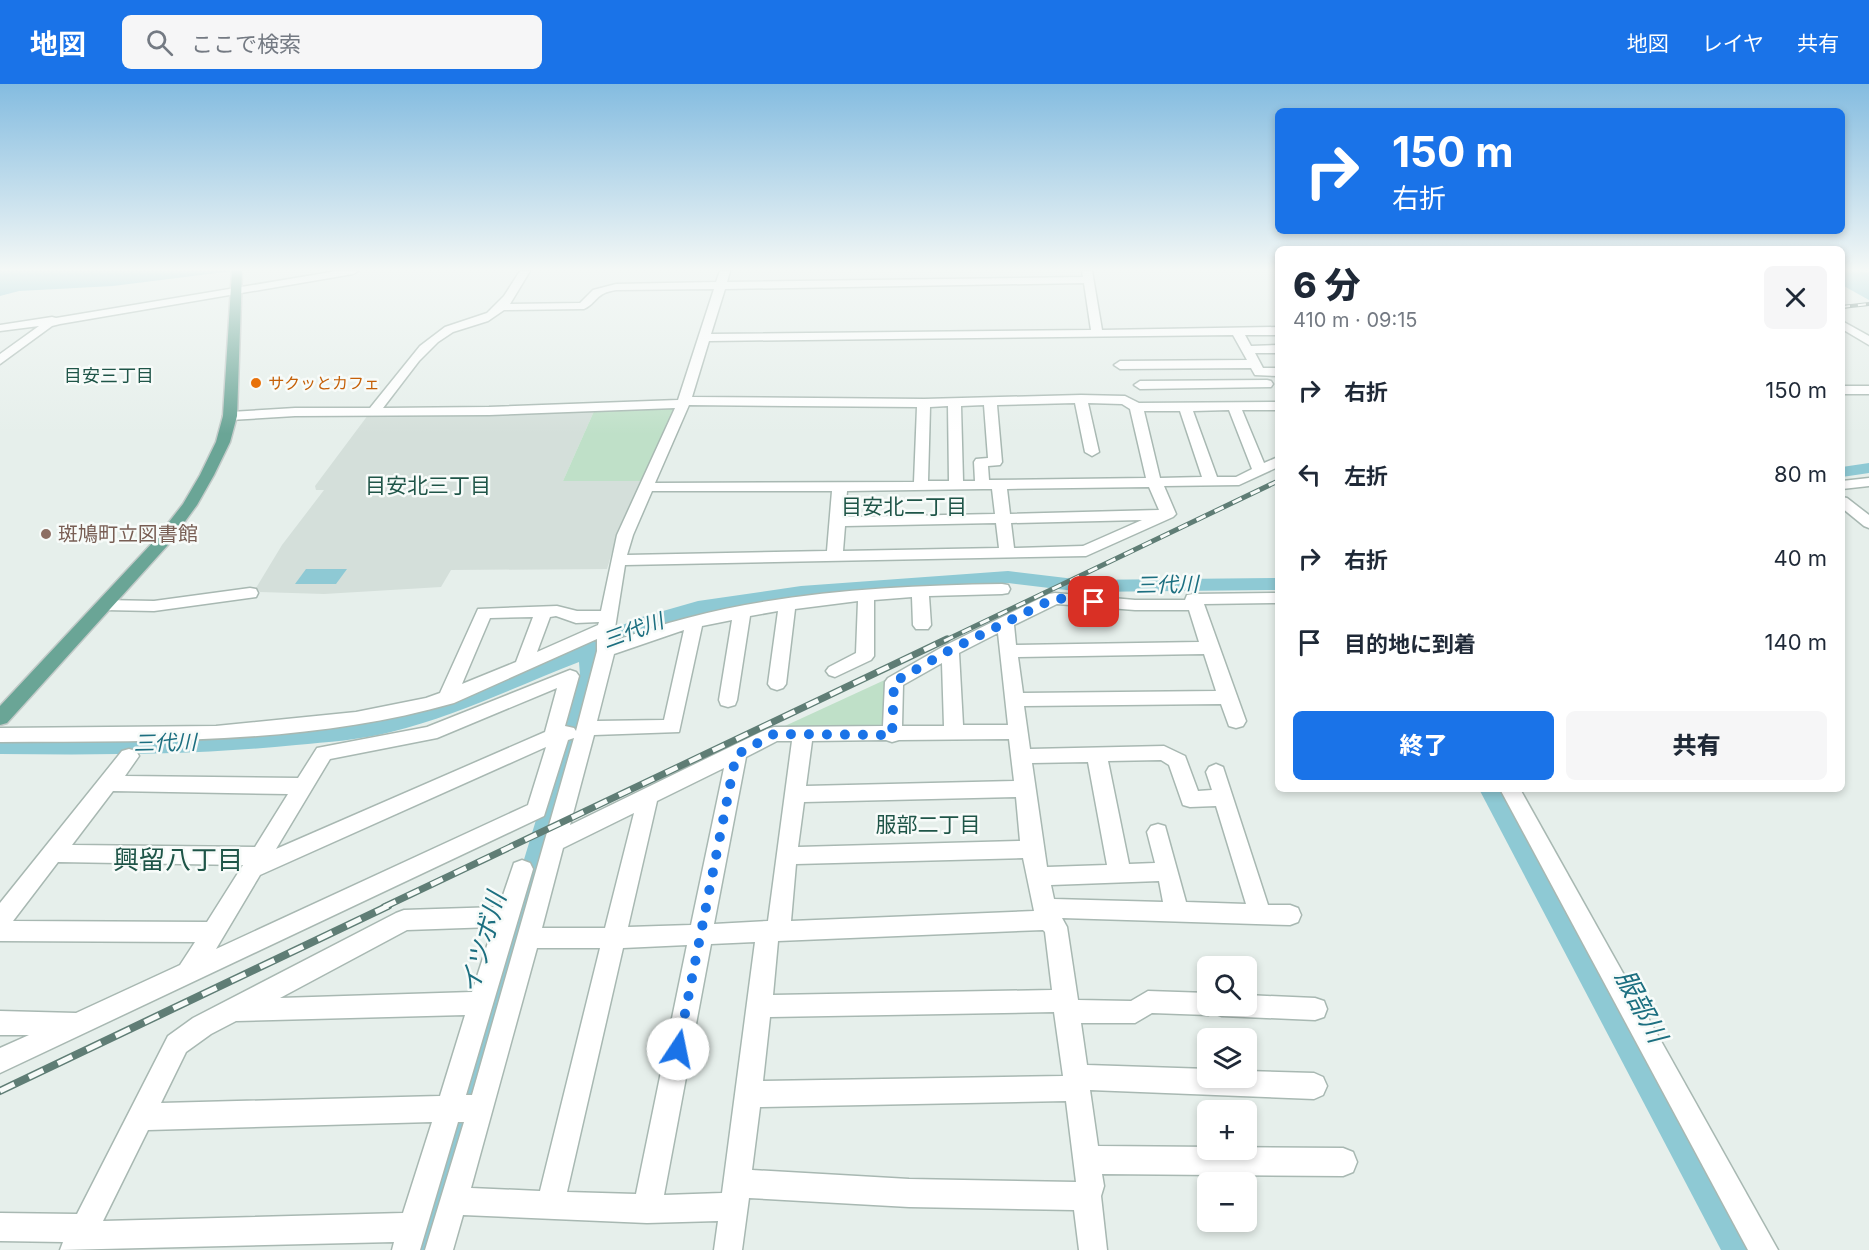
<!DOCTYPE html>
<html lang="ja">
<meta charset="utf-8">
<style>
:root{--surface:#fff;--page:#f6f6f7;--text:#1f2937;--muted:#747a83;--accent:#1a73e8}
body{margin:0;font-family:Inter,"Noto Sans JP",sans-serif;background:var(--page);color:var(--text);height:100vh;display:flex;flex-direction:column;font-size:22px;white-space:nowrap}
*{box-sizing:border-box;margin:0}
p{font-size:20px;color:var(--muted)}
.icon{flex:none;width:33px;height:33px;fill:none;stroke:currentColor;stroke-width:2;stroke-linecap:round;stroke-linejoin:round}
.map{position:relative;flex:1;overflow:hidden}
.sheet{position:absolute;left:1275px;top:162px;width:570px;height:546px;display:flex;flex-direction:column;background:var(--surface);border-radius:9px;box-shadow:0 3px 9px #0003}
.sheet>*{flex:none}
.hud{position:absolute;left:1275px;top:24px;width:570px;height:126px;border-radius:9px;box-shadow:0 3px 9px #0003;background:#1a73e8;color:#fff;overflow:hidden}
.tools{position:absolute;left:1197px;top:872px;display:grid;gap:12px}
.tools a{display:grid;place-items:center;width:60px;height:60px;border-radius:9px;background:var(--surface);box-shadow:0 3px 9px #0003;font-size:30px}
.pin{position:absolute;display:grid;place-items:center;width:51px;height:51px;color:#fff;margin:-26px;border-radius:12px;box-shadow:0 3px 9px #0006}
.me{position:absolute;width:66px;margin:-33px;rotate:11deg;stroke-linejoin:round;filter:drop-shadow(0 0 4px #0008)}
.turn{display:flex;align-items:center;gap:21px;height:126px;padding:0 18px;font-size:27px}
.turn .icon{width:78px;height:78px;stroke-width:2.5}
.turn b{display:block;font-size:42px;line-height:51px}
.round{display:grid;place-items:center;flex:none;width:63px;height:63px;border-radius:9px;background:var(--page)}
.summary{display:flex;align-items:center;justify-content:space-between;height:102px;padding:0 18px}
h1{font-size:36px;font-weight:800;line-height:45px}
.button{display:flex;gap:12px;margin-top:auto;padding:12px 18px}
.button a{flex:1;height:69px;border-radius:9px;background:var(--accent);color:#fff;font-size:24px;font-weight:800;line-height:69px;text-align:center}
.button a+a{background:var(--page);color:var(--text)}
ul{padding:0;list-style:none}
li{display:flex;align-items:center;gap:18px;height:84px;padding:0 18px}
li div{flex:1}
li b{display:block;font-size:22px}
li em{font-style:normal}
header{display:flex;align-items:center;gap:36px;box-sizing:border-box;height:84px;padding:0 30px;background:var(--accent);color:#fff}
header strong{font-size:28px}
nav{display:flex;gap:33px;margin-inline-start:auto;font-size:21px}
.search{width:420px;height:54px;background:var(--page);display:flex;align-items:center;gap:15px;box-sizing:border-box;padding:0 21px;border-radius:9px;color:var(--muted);font-size:22px}
.map>svg:first-child{display:block}
.built{fill:#d4dfda}
.green{fill:#bfe0c8}
.water{fill:#8ec9d4}
.lines{fill:none;stroke-linecap:round;stroke-linejoin:round}
.river{fill:#8ec9d4;fill-rule:evenodd}
.minor-casing{stroke:#a8b8b2;stroke-width:3}
.major-casing{stroke:#c2cac8;stroke-width:3}
.minor{fill:#fff;fill-rule:evenodd}
.major{fill:#6aa596;fill-rule:evenodd}
.rail-far3-casing{stroke:#5f7d75;stroke-width:4}
.rail-far2-casing{stroke:#5f7d75;stroke-width:5}
.rail-far1-casing{stroke:#5f7d75;stroke-width:7}
.rail-casing{stroke:#5f7d75;stroke-width:8}
.rail-far3{stroke:#f7fbf9;stroke-width:2;stroke-dasharray:8;stroke-linecap:butt}
.rail-far2{stroke:#f7fbf9;stroke-width:3;stroke-dasharray:10;stroke-linecap:butt}
.rail-far1{stroke:#f7fbf9;stroke-width:4.5;stroke-dasharray:13;stroke-linecap:butt}
.rail{stroke:#f7fbf9;stroke-width:5;stroke-dasharray:16;stroke-linecap:butt}
.route{stroke:#1a73e8;stroke-width:10;stroke-dasharray:0 18}
.food-dot{fill:#e8710a;stroke:#f7fbf9;stroke-width:2}
.education-dot{fill:#8d6e63;stroke:#f7fbf9;stroke-width:2}
.labels{text-anchor:middle;stroke-width:5;stroke-linejoin:round;paint-order:stroke}
.far-food-label{font-size:16px;fill:#c56008;stroke:#f7fbf9;text-anchor:start}
.far-neighbourhood-label{font-size:18px;fill:#1f5548;stroke:#f7fbf9}
.education-label{font-size:20px;fill:#785e54;stroke:#f7fbf9;text-anchor:start}
.neighbourhood-label{font-size:21px;fill:#1f5548;stroke:#f7fbf9}
.water-label{font-size:21px;font-style:italic;fill:#1c6f80;stroke:#f7fbf9}
.near-neighbourhood-label{font-size:26px;fill:#1f5548;stroke:#f7fbf9}
.near-water-label{font-size:26px;font-style:italic;fill:#1c6f80;stroke:#f7fbf9}
</style>
<header>
<strong>地図</strong>
<div class="search"><svg class="icon" aria-label="search" viewBox="0 0 24 24"><circle cx="10" cy="10" r="6"/><path d="M15 15l6 6"/></svg>ここで検索</div>
<nav><a>地図</a><a>レイヤ</a><a>共有</a></nav>
</header>
<div class="map">
<svg width="1869" height="1166" viewBox="0 0 1869 1166">
<rect width="100%" height="100%" fill="#e6efeb"/>
<path class="built" d="M 595,325 L 563,397 L 641,397 L 619,444 L 607,485 L 451,486 L 441,503 L 324,510 L 260,508 L 256,504 L 282,461 L 324,406 L 316,406 L 315,402 L 368,331 Z"/>
<g class="green">
<path d="M 671,323 L 674,326 L 641,397 L 563,397 L 595,325 Z"/>
<path d="M 889,594 L 886,647 L 774,647 Z"/>
</g>
<g class="water">
<path d="M 0,187 L 233,187 L 113,202 L 19,207 L 0,212 Z"/>
<path d="M 1842,187 L 1869,188 L 1869,216 L 1842,201 Z"/>
<path d="M 306,485 L 347,485 L 336,500 L 295,500 Z"/>
</g>
<g class="lines">
<g class="river">
<path d="M 1869,379 L 1869,389 L 1842,393 L 1842,383 Z"/>
<path d="M 1008,487 L 1083,496 L 1278,494 L 1278,506 L 1083,508 L 1008,499 L 801,516 L 700,530 L 658,543 L 600,569 L 602,591 L 465,1082 L 436,1166 L 400,1166 L 431,1082 L 580,591 L 579,578 C 517,602 456,632 391,648 C 360,656 328,658 296,661 C 198,671 99,671 0,670 L 0,652 L 116,653 L 236,649 L 389,632 L 446,613 L 642,533 L 698,517 L 801,502 Z"/>
<path d="M 1479,705 L 1505,705 L 1758,1166 L 1721,1166 Z"/>
</g>
<g class="minor-casing">
<g id="minor">
<path d="M 337,187 L 358,187 L 353,190 L 60,240 L 52,242 L 0,280 L 0,270 L 39,242 L 0,247 L 0,241 L 52,233 L 56,234 Z"/>
<path d="M 520,187 L 530,187 L 510,220 L 580,219 L 593,206 L 616,200 L 716,198 L 720,187 L 730,187 L 727,198 L 1083,193 L 1082,187 L 1092,187 L 1102,246 L 1278,243 L 1278,251 L 1245,251 L 1251,262 L 1278,261 L 1278,269 L 1255,269 L 1263,284 L 1278,284 L 1278,292 L 1255,291 L 1251,284 L 1120,285 L 1114,281 L 1120,277 L 1247,276 L 1233,251 L 709,257 L 692,313 L 924,315 L 1081,311 L 1125,312 L 1139,319 L 1278,318 L 1278,326 L 1242,326 L 1264,379 L 1278,373 L 1278,383 L 1239,401 L 1164,402 L 1176,430 L 1173,433 L 1086,472 L 625,481 L 615,544 L 615,557 C 737,510 873,502 1002,500 L 1008,501 L 1010,505 L 1008,509 L 1002,510 L 929,512 L 931,541 L 928,545 L 916,545 L 913,541 L 912,513 L 874,516 L 874,572 L 871,576 L 835,593 L 829,591 L 826,587 L 829,583 L 856,569 L 858,517 L 795,525 L 786,600 L 783,604 L 777,606 L 771,604 L 768,600 L 778,527 L 750,532 L 737,616 L 735,621 L 728,623 L 721,621 L 719,616 L 732,536 L 702,542 L 679,648 L 594,651 L 570,741 L 767,645 L 774,643 L 883,642 L 885,598 L 888,594 L 944,562 L 1049,510 L 1055,509 L 1135,516 L 1185,516 L 1187,511 L 1193,510 L 1278,509 L 1278,519 L 1204,520 L 1246,637 L 1243,642 L 1236,644 L 1229,642 L 1221,620 L 1024,622 L 1030,665 L 1164,662 L 1185,672 L 1198,707 L 1212,706 L 1206,688 L 1209,683 L 1216,680 L 1223,683 L 1268,821 L 1290,821 L 1298,824 L 1301,831 L 1298,838 L 1290,841 L 1062,834 L 1067,843 L 1078,916 L 1131,917 L 1148,907 L 1208,909 L 1208,921 L 1246,921 L 1246,911 L 1315,914 L 1324,917 L 1327,925 L 1324,933 L 1315,936 L 1222,932 L 1214,929 L 1208,931 L 1152,929 L 1135,939 L 1081,939 L 1087,981 L 1208,985 L 1208,993 L 1246,993 L 1246,987 L 1314,989 L 1323,993 L 1327,1002 L 1323,1011 L 1314,1015 L 1090,1006 L 1098,1062 L 1343,1064 L 1353,1068 L 1357,1078 L 1353,1088 L 1343,1092 L 1102,1090 L 1104,1102 L 1101,1112 L 1107,1166 L 1079,1166 L 1074,1126 L 909,1123 L 749,1114 L 742,1166 L 714,1166 L 718,1137 L 647,1139 L 463,1131 L 453,1166 L 425,1166 L 464,1038 L 458,1038 L 420,1166 L 392,1166 L 394,1158 L 60,1166 L 63,1158 L 0,1157 L 0,1129 L 77,1130 L 168,952 L 193,934 L 396,829 L 404,826 L 499,823 L 514,779 L 522,776 L 530,779 L 533,785 L 466,1011 L 472,1011 L 574,654 L 568,656 L 544,732 L 0,989 L 0,964 L 29,951 L 0,951 L 0,927 L 76,929 L 180,881 L 195,858 L 0,857 L 0,819 L 122,667 L 129,665 L 136,667 L 139,672 L 125,692 L 298,694 L 317,664 L 427,643 L 570,586 L 576,588 L 579,592 L 565,642 L 574,644 L 576,647 L 597,567 L 597,555 L 454,619 C 307,661 152,657 0,658 L 0,644 L 216,642 L 356,628 L 426,614 L 440,609 L 478,525 L 557,522 L 577,527 L 601,527 L 617,451 L 675,324 L 489,331 L 295,332 L 230,336 L 223,332 L 230,328 L 295,324 L 370,324 L 420,262 L 445,243 L 487,229 L 504,212 ZM 1084,199 L 1091,246 L 711,250 L 725,205 ZM 714,205 L 678,316 L 489,323 L 383,324 L 419,277 L 438,258 L 453,248 L 488,237 L 504,226 L 584,225 C 597,219 595,209 616,206 ZM 1075,319 L 1085,368 L 1092,372 L 1099,368 L 1088,319 L 1122,320 L 1130,325 L 1146,394 L 989,396 L 988,382 L 1000,381 L 1002,378 L 997,321 ZM 689,321 L 917,323 L 914,398 L 655,399 ZM 984,321 L 988,374 L 976,375 L 974,378 L 975,397 L 963,397 L 961,322 ZM 948,322 L 949,397 L 928,397 L 930,323 ZM 1229,326 L 1252,385 L 1236,393 L 1217,393 L 1193,327 ZM 1144,327 L 1180,327 L 1202,393 L 1160,394 ZM 1149,403 L 1159,426 L 1010,430 L 1007,405 ZM 983,405 L 992,405 L 995,430 L 845,433 L 847,407 ZM 652,407 L 832,407 L 827,467 L 627,471 L 633,451 ZM 1142,436 L 1083,462 L 1014,464 L 1011,439 ZM 996,439 L 999,464 L 843,467 L 845,442 ZM 1057,520 L 1135,526 L 1189,526 L 1199,558 L 1016,561 L 1014,541 ZM 556,532 L 576,539 L 599,538 L 598,541 L 537,568 L 550,533 ZM 533,533 L 516,578 L 462,600 L 490,534 ZM 684,546 L 664,636 L 597,637 L 614,570 ZM 998,549 L 1008,641 L 963,641 L 959,569 ZM 1204,570 L 1216,607 L 1023,609 L 1018,573 ZM 942,579 L 944,642 L 902,642 L 903,601 ZM 557,604 L 545,648 L 276,765 L 330,675 L 437,654 ZM 1009,655 L 1014,697 L 806,702 L 812,657 L 886,656 L 892,658 L 899,656 ZM 777,657 L 792,657 L 768,837 L 714,840 L 746,673 ZM 546,663 L 528,721 L 216,865 L 260,791 ZM 1161,676 L 1169,681 L 1183,721 L 1190,723 L 1216,722 L 1246,820 L 1186,818 L 1165,742 L 1158,740 L 1151,742 L 1147,748 L 1155,779 L 1129,780 L 1108,677 ZM 1088,678 L 1107,781 L 1047,783 L 1032,679 ZM 724,684 L 691,841 L 628,843 L 657,717 ZM 113,707 L 288,710 L 255,763 L 72,761 ZM 1016,713 L 1020,757 L 798,763 L 804,718 ZM 634,729 L 605,844 L 542,844 L 563,764 ZM 1023,774 L 1034,827 L 791,837 L 796,780 ZM 58,778 L 243,781 L 207,838 L 13,837 ZM 1159,797 L 1163,818 L 1054,815 L 1051,801 ZM 493,843 L 472,908 L 280,914 L 407,846 ZM 1043,846 L 1045,848 L 1052,906 L 773,911 L 778,857 ZM 755,858 L 722,1109 L 664,1111 L 711,860 ZM 687,861 L 636,1110 L 567,1108 L 623,864 ZM 537,864 L 600,864 L 540,1107 L 471,1104 ZM 1054,928 L 1063,992 L 763,997 L 770,933 ZM 465,931 L 440,1012 L 161,1019 L 186,968 L 211,950 L 236,937 ZM 1066,1017 L 1076,1098 L 909,1095 L 752,1086 L 760,1023 ZM 432,1038 L 403,1129 L 103,1137 L 148,1046 Z"/>
<path d="M 1842,237 L 1869,252 L 1869,261 L 1842,245 Z"/>
<path d="M 1267,296 L 1271,297 L 1273,300 L 1271,303 L 1140,305 L 1134,301 L 1140,297 Z"/>
<rect x="1842" y="302" width="27" height="8"/>
<path d="M 1869,394 L 1869,402 L 1842,405 L 1842,397 Z"/>
<path d="M 1842,413 L 1847,414 L 1869,431 L 1869,444 L 1864,442 L 1842,424 Z"/>
<path d="M 250,504 L 256,505 L 258,509 L 256,513 L 154,527 L 105,526 L 99,525 L 97,521 L 99,517 L 105,516 L 154,517 Z"/>
<path d="M 1500,705 L 1520,705 L 1778,1166 L 1748,1166 Z"/>
</g>
</g>
<g class="major-casing">
<path id="major" d="M 232,187 L 242,187 L 237,332 L 230,358 L 214,391 L 197,421 L 167,462 L 7,639 L 0,641 L 0,622 L 155,456 L 183,420 L 200,391 L 216,358 L 223,332 Z"/>
</g>
<use href="#minor" class="minor"/>
<use href="#major" class="major"/>
<g class="rail-far3-casing">
<path id="rail-far3" d="M 1842,223 L 1869,220"/>
</g>
<g class="rail-far2-casing">
<path id="rail-far2" d="M 944,557 L 1278,397"/>
</g>
<g class="rail-far1-casing">
<path id="rail-far1" d="M 384,823 L 947,555"/>
</g>
<g class="rail-casing">
<path id="rail" d="M 0,1007 L 388,822"/>
</g>
<use href="#rail-far3" class="rail-far3"/>
<use href="#rail-far2" class="rail-far2"/>
<use href="#rail-far1" class="rail-far1"/>
<use href="#rail" class="rail"/>
</g>
<linearGradient id="sky" x2="0" y2="1"><stop stop-color="#84bce0"/><stop offset="0.53" stop-color="#f4f8f6"/><stop offset="1" stop-color="#f4f8f6" stop-opacity="0"/></linearGradient>
<rect width="1869" height="350" fill="url(#sky)"/>
<g class="lines">
<path class="route" d="M 678,965 L 736,671 L 774,650 L 892,651 L 894,598 L 950,566 L 1055,514 L 1094,518"/>
</g>
<circle class="food-dot" cx="256" cy="299" r="6"/>
<circle class="education-dot" cx="46" cy="450" r="6"/>
<g class="labels">
<g class="far-food-label">
<text x="268" y="305">サクッとカフェ</text>
</g>
<g class="far-neighbourhood-label">
<text x="109" y="298">目安三丁目</text>
</g>
<g class="education-label">
<text x="58" y="457">斑鳩町立図書館</text>
</g>
<g class="neighbourhood-label">
<text x="428" y="409">目安北三丁目</text>
<text x="904" y="430">目安北二丁目</text>
<text x="928" y="748">服部二丁目</text>
</g>
<g class="water-label">
<text transform="translate(1167 501) rotate(-1)" y="7">三代川</text>
<text transform="translate(633 547) rotate(-20)" y="7">三代川</text>
<text transform="translate(165 659) rotate(-1)" y="7">三代川</text>
</g>
<g class="near-neighbourhood-label">
<text x="178" y="785">興留八丁目</text>
</g>
<g class="near-water-label">
<text transform="translate(483 859) rotate(-74)" y="9">イツボ川</text>
<text transform="translate(1641 922) rotate(62)" y="9">服部川</text>
</g>
</g>
</svg>
<div class="tools">
<a><svg class="icon" aria-label="search" viewBox="0 0 24 24"><circle cx="10" cy="10" r="6"/><path d="M15 15l6 6"/></svg></a>
<a><svg class="icon" aria-label="layers" viewBox="0 0 24 24"><path d="M12 4l9 5-9 5-9-5zM3 14l9 5 9-5"/></svg></a>
<a>+</a>
<a>−</a>
</div>
<div class="pin" style="left:1094px;top:518px;background:#d93025"><svg class="icon" aria-label="arrive" viewBox="0 0 24 24"><path d="M6 21V4h12l-3 4 3 4H6"/></svg></div>
<svg class="me" style="left:678px;top:965px" viewBox="-20 -20 40 40"><circle r="19" fill="#fff"/><path d="M0-13L10 11 0 6-10 11z" fill="#1a73e8"/></svg>
<div class="hud">
<div class="turn"><svg class="icon" aria-label="right" viewBox="0 0 24 24"><path d="M7 20v-9h11M14 6l5 5-5 5"/></svg><div><b>150 m</b>右折</div></div>
</div>
<section class="sheet">
<div class="summary"><div><h1>6 分</h1><p>410 m · 09:15</p></div><a class="round"><svg class="icon" aria-label="close" viewBox="0 0 24 24"><path d="M6 6l12 12M18 6L6 18"/></svg></a></div>
<ul>
<li><svg class="icon" aria-label="right" viewBox="0 0 24 24"><path d="M7 20v-9h11M14 6l5 5-5 5"/></svg><div><b>右折</b></div><em>150 m</em></li>
<li><svg class="icon" aria-label="left" viewBox="0 0 24 24"><path d="M17 20v-9H6M10 6l-5 5 5 5"/></svg><div><b>左折</b></div><em>80 m</em></li>
<li><svg class="icon" aria-label="right" viewBox="0 0 24 24"><path d="M7 20v-9h11M14 6l5 5-5 5"/></svg><div><b>右折</b></div><em>40 m</em></li>
<li><svg class="icon" aria-label="arrive" viewBox="0 0 24 24"><path d="M6 21V4h12l-3 4 3 4H6"/></svg><div><b>目的地に到着</b></div><em>140 m</em></li>
</ul>
<div class="button"><a>終了</a><a>共有</a></div>
</section>
</div>
